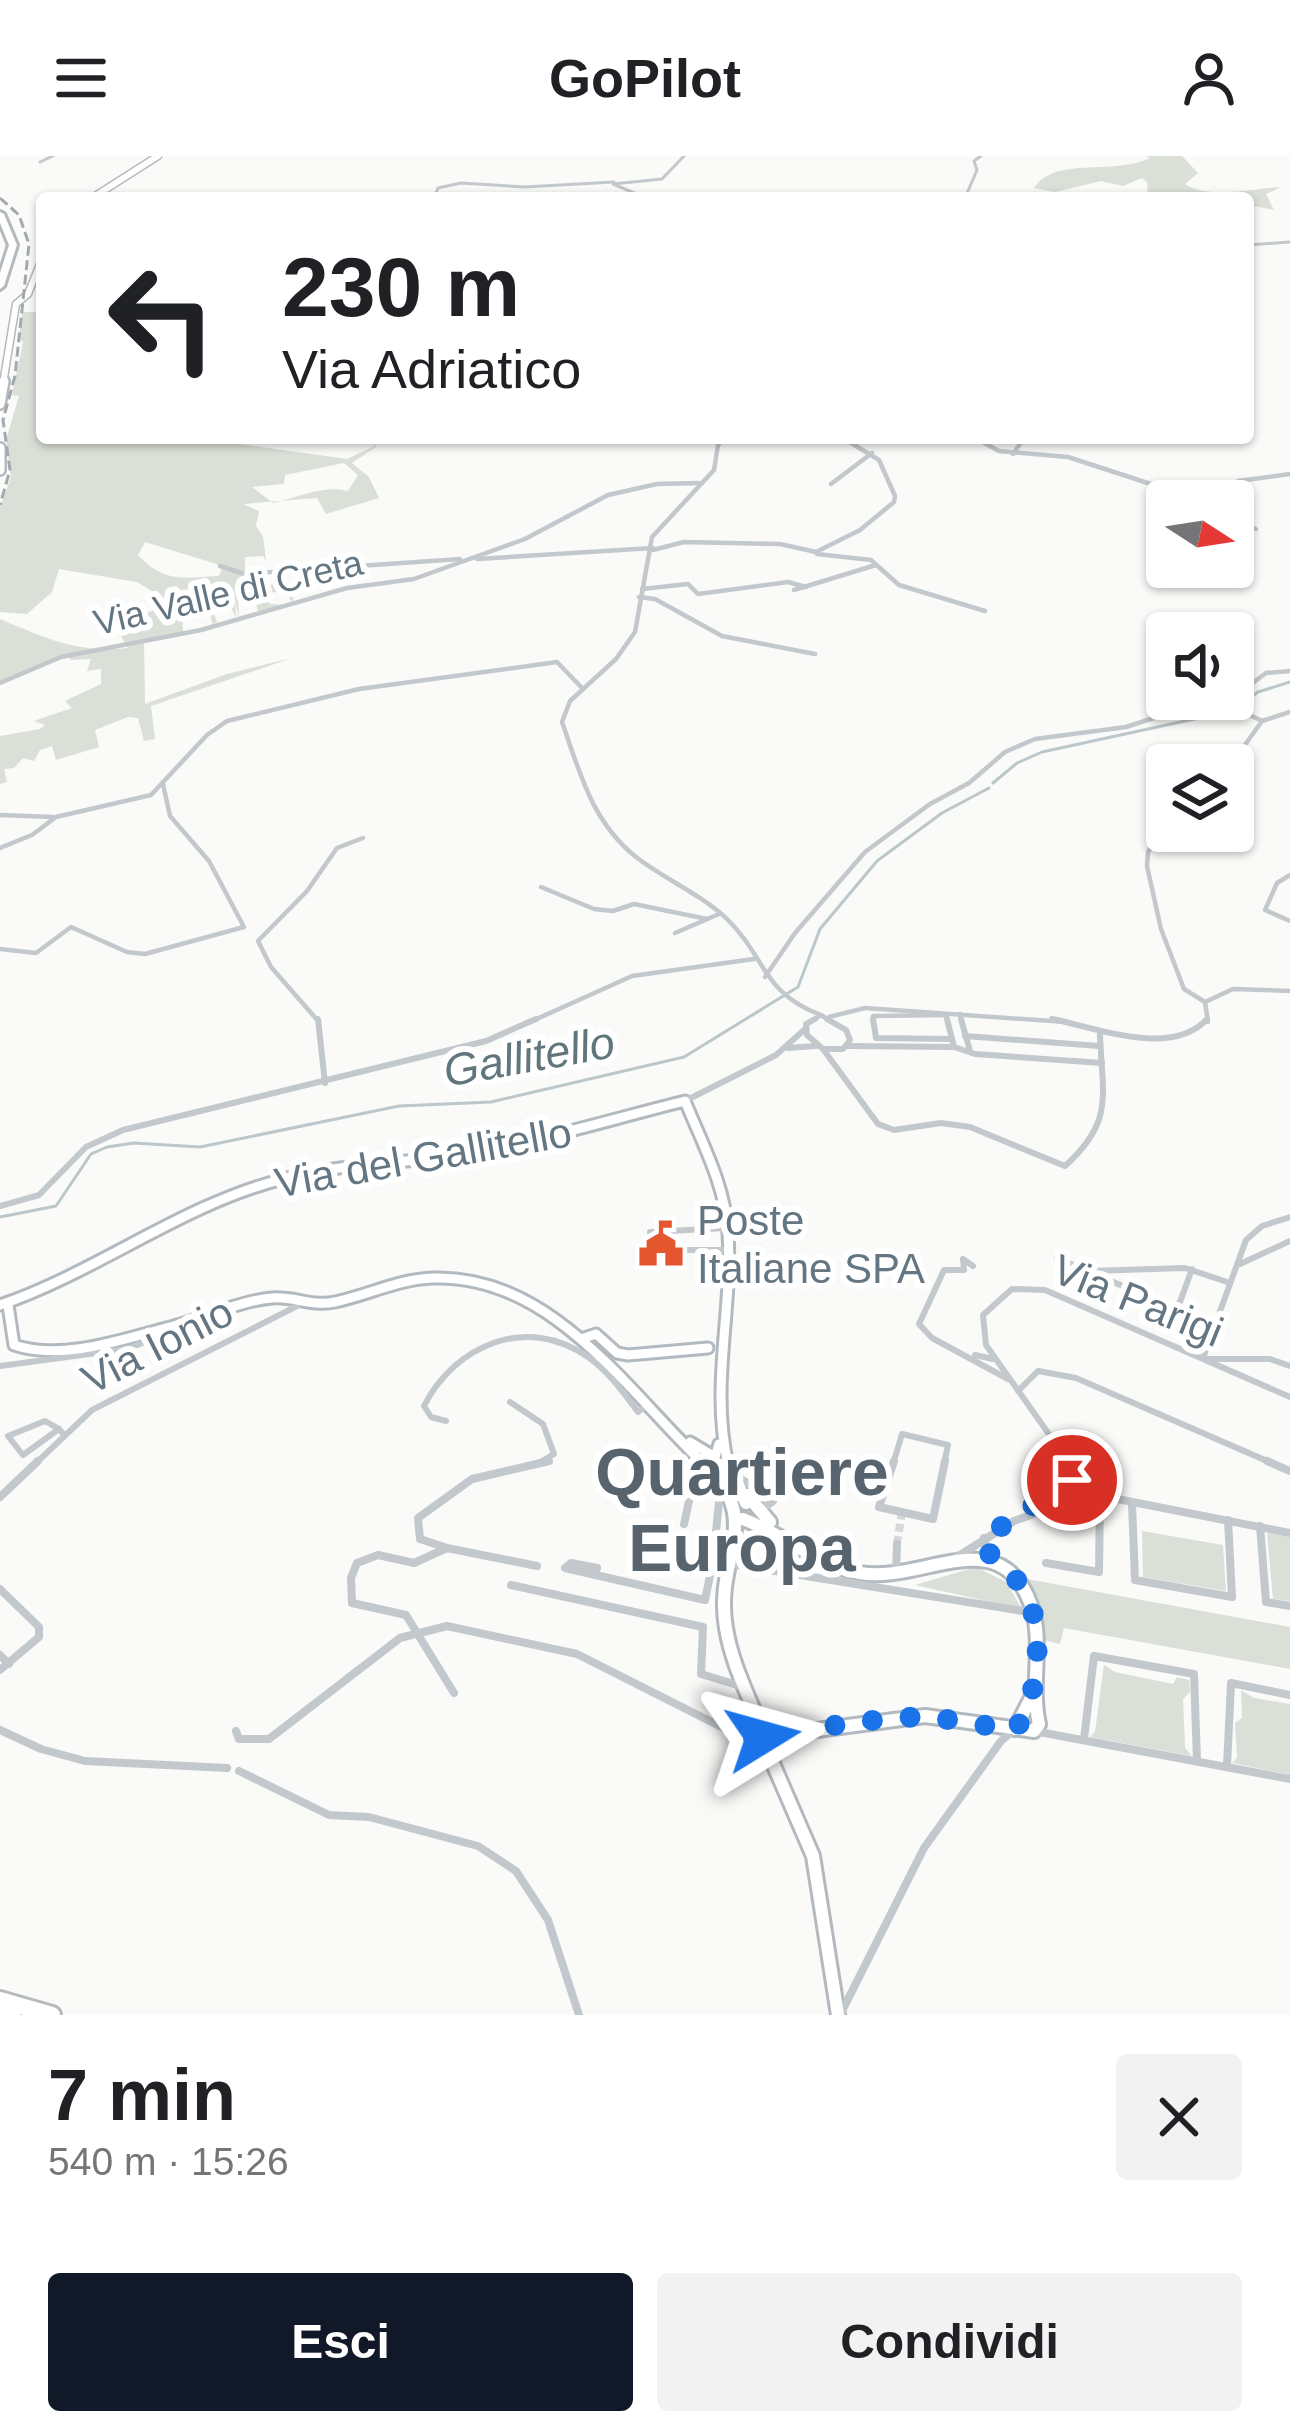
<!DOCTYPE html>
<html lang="it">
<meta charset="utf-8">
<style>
:root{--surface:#fff;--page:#f2f2f2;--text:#202124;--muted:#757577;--accent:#111827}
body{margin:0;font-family:Arial,sans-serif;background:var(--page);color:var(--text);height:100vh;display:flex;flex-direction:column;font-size:45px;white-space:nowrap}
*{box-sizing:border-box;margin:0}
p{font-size:39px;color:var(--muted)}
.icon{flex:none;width:66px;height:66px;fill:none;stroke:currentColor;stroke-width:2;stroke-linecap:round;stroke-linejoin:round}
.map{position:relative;height:1859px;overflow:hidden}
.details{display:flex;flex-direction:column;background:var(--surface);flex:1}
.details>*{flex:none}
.top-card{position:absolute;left:36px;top:36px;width:1218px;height:252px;border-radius:12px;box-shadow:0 3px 9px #0004;background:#fff;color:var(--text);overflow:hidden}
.needle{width:78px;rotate:102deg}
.fabs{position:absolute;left:1146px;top:324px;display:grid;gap:24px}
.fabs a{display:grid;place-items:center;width:108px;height:108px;border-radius:12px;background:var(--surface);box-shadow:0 3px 9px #0004;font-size:60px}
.pin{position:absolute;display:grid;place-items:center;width:102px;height:102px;color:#fff;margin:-51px;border:6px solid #fff;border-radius:50%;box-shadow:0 3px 12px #0007}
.me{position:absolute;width:132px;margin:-66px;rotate:82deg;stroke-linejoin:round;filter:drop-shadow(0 0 9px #0008)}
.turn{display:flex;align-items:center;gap:42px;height:252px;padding:0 48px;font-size:54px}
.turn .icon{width:156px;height:156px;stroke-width:2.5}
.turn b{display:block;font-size:84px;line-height:102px}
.round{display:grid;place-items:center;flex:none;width:126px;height:126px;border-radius:12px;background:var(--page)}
.headline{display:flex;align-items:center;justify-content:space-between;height:204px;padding:0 48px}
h1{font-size:72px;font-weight:800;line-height:90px}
.action{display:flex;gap:24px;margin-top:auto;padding:24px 48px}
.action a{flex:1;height:138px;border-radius:12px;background:var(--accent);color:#fff;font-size:48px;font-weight:800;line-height:138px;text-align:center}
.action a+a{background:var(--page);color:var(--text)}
header{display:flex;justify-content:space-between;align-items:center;height:156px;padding:0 48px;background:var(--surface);font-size:54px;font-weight:800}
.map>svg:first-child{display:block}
.green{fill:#dadfd7;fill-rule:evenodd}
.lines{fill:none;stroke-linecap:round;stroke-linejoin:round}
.stream{stroke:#bbc7cb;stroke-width:3}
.street-tunnel{stroke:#d5d9db;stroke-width:8;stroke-dasharray:8 4.5;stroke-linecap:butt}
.secondary-far1-casing{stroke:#b3babf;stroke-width:15}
.secondary-casing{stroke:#b3babf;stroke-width:18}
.primary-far2-casing{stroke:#b5babe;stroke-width:9}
.primary-far1-casing{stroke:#b5babe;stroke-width:14}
.primary-casing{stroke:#b5babe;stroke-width:22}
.highway-casing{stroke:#b4b9bd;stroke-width:6}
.street-far3{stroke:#c3c8cc;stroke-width:3}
.street-far2{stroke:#c3c8cc;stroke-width:4.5}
.street-far1{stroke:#c3c8cc;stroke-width:6}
.street{stroke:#c3c8cc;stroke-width:8}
.secondary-far1{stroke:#fff;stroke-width:9}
.secondary{stroke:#fff;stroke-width:12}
.primary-far2{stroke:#fff;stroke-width:6}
.primary-far1{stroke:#fff;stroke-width:9}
.primary{stroke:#fff;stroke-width:16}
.highway{fill:#fff;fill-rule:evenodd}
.rail{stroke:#a2aab0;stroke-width:3;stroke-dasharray:10 4.5;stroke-linecap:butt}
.route{stroke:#1a73e8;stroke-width:21;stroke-dasharray:0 37.8}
.labels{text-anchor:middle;stroke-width:12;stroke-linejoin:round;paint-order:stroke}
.far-street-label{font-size:36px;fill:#657683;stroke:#fff}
.street-label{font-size:42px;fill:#657683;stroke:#fff}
.poi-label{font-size:42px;fill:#657683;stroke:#fff;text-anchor:start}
.water-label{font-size:45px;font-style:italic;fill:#60757c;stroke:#fff}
.near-district-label{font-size:66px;font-weight:bold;fill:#57646e;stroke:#fff}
</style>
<header><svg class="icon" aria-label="menu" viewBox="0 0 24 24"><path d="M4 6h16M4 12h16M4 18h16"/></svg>GoPilot<svg class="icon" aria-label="person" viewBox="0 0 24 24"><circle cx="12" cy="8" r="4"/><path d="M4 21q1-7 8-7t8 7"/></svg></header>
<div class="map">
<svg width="1290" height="1859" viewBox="0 0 1290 1859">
<rect width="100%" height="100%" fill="#fafaf8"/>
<g class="green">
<path d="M 1145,0 L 1182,0 L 1198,17 L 1185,28 C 1208,44 1255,32 1281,31 L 1266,38 L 1274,54 L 1248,49 L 1248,42 L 1148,42 L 1147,26 L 1142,22 L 1123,30 L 1101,25 L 1055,36 L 1034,32 C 1055,0 1111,20 1150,2 Z"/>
<path d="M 22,156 L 42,156 L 42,282 L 197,282 L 347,303 L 375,290 L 365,282 L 377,290 L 352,307 L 369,321 L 379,342 L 326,358 L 317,342 L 243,348 L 259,355 L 256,370 L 263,380 L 266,405 L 263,400 L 245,401 L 245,418 L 258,419 L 255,431 L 291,426 L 294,449 L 285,435 L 262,438 L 270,448 L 287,449 L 258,456 L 256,447 L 238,444 L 239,463 L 235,444 L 236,462 L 231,451 L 213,455 L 217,466 L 212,468 L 209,446 L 182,451 L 183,478 L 144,486 L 145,548 L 227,518 L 292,502 L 151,550 L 155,583 L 144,585 L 138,562 L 128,561 L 95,574 L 99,591 L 56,604 L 52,590 L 40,594 L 34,605 L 23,602 L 14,612 L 4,613 L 7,626 L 0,628 L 0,580 L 40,573 L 45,569 L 34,565 L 72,552 L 65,545 L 101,528 L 101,513 L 87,515 L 91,503 L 71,504 L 68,500 L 0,526 L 0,463 C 45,482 79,498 128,492 L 118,475 L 108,473 L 109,466 L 175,449 L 137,426 L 59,413 L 52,436 L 27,458 L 0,456 L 0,351 L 11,321 L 6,284 L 19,240 L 12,239 L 23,186 L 19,182 ZM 344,307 L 358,319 L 348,335 C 323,329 300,341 273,347 L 252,331 L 284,328 L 285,319 ZM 145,386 L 223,410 L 219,420 C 184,422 164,427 138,399 Z"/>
<path d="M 1142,1375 L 1223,1389 L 1226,1435 L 1143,1421 Z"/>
<path d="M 1267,1377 L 1290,1381 L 1290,1445 L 1273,1443 Z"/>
<path d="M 976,1411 L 1006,1426 L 1022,1453 L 915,1429 Z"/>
<path d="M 1027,1423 L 1290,1471 L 1290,1513 L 1064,1472 L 1060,1488 L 1044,1484 L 1039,1445 Z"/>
<path d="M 1104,1509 L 1115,1516 L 1173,1528 L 1177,1521 L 1189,1524 L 1190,1536 L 1183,1543 L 1185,1592 L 1192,1600 L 1090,1581 L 1095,1576 Z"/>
<path d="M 1241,1534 L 1254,1542 L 1290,1548 L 1290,1619 L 1232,1607 L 1237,1602 L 1235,1567 L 1242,1562 Z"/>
</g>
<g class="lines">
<g class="stream">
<path d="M 993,627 L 1017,607 L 1042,596 L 1231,555 L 1258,536 L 1290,526"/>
<path d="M 0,1061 L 56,1050 L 91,998 L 107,991 L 134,987 L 200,991 L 399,950 L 491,946 L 684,901 L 798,831 L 820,773 L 877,705 L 942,657 L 989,632"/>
</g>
<path class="street-tunnel" d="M 897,1388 L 902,1356"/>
<g class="secondary-far1-casing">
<g id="secondary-far1">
<path d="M 0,1149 C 97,1116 183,1048 283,1023 C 342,1007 403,1008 463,998 C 538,986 612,963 685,945 C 703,989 725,1029 728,1077 C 733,1155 710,1230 728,1308"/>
<path d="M 8,1149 L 14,1189 C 61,1205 120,1184 166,1172 C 200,1164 238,1145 272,1142 C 294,1140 312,1151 335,1146 C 368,1139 399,1123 433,1122 C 552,1118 628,1236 704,1308"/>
<path d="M 581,1183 L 596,1178 L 617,1197 L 628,1199 L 708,1192"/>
<path d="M 690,1286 L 715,1301 L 719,1288"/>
</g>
</g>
<g class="secondary-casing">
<g id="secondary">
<path d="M 701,1305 C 768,1365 713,1400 726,1472 C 732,1510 751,1544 764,1580"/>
<path d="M 727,1305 L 746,1347"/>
<path d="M 747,1339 L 770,1366"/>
<path d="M 743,1363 C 782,1378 819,1409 860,1417 C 922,1428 1000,1363 1031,1449 C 1044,1486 1030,1529 1039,1568 L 1034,1575 L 925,1560 L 778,1579"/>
<path d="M 1015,1573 L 1032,1540"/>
<circle cx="771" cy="1586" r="10"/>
<path d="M 768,1596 L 813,1700 L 838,1859"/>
</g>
</g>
<g class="primary-far2-casing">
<g id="primary-far2">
<path d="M 92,42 L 158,0"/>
<path d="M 42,78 L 42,87"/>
<path d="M 3,228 L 16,148 L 28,138 L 42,103"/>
</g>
</g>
<g class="primary-far1-casing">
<g id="primary-far1">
<path d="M 0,248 L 4,225"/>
<path d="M 0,292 L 0,314"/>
</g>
</g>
<g class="primary-casing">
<g id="primary">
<path d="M 0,1844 L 52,1859"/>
<path d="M 0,1856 L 12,1859"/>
</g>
</g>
<g class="highway-casing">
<path id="highway" d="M 0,56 L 4,58 L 17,89 L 4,130 L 0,133 L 0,117 L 9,89 L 0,67 Z"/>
</g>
<g class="street-far3">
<path d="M 40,6 L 53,0"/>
<path d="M 434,42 L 438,32 L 461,27 L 524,31 L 614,26"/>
<path d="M 646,42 L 613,28 L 662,23 L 684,0"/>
<path d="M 965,42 L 977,14 L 974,5 L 981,0"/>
<path d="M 1248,89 L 1290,86"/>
</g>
<g class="street-far2">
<path d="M 725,282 L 718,289 L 714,314 L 652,381 L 635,476 L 616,503 L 570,545 L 562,566 C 580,617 592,666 636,701 C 664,723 701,738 727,763 C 766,801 762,837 821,859"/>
<path d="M 975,282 L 999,295 L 1068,301 L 1203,345"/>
<path d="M 1013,298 L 1024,282"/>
<path d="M 831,328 L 872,297"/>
<path d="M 1212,345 L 1227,340 L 1238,325 L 1290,318"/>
<path d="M 1233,364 L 1256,373"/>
<path d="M 653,394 L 684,386 L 780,388 L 816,396 L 860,374 L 894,346 L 895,340 L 879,304 L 843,282"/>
<path d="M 817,398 L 871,404 L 899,429 L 985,455"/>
<path d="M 477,403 L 653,392"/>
<path d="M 220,410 L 244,418 L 460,403"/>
<path d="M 642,433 L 688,428 L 698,438 L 788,426 L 806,431"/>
<path d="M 794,434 L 876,409"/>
<path d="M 639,441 L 655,443 L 722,480 L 815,498"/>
<path d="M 0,527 L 61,501 L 201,474 L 347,432 L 414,423 L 525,383 L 608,339 L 657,328 L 699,327"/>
<path d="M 1229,549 L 1262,565 L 1290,556"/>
<path d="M 1218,609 L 1237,600 L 1262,565"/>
<path d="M 0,659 L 53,661"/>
<path d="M 1167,668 L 1148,696 L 1147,710 L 1161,773 L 1184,833 L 1205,846"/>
<path d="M 0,692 L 32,679 L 56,661 L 151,639 L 207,579 L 227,565 L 359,533 L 557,506 L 583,533"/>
<path d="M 1290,719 L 1277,727 L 1265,754 L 1290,765"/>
<path d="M 541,731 L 594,753 L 613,755 L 634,748 L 707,763"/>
<path d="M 675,777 L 719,758"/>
<path d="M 0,793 L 36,797 L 71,771 L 127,796 L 145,798 L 244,771 L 209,705 L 170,660 L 163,628"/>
<path d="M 765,821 L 795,777 L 865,696 L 930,648 L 969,627 L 1005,596 L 1035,583 L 1126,571 L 1193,549 L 1226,547 L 1266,517 L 1290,515"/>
<path d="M 960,858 L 962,866"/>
<path d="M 829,861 L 865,852 L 1066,866"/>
<path d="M 319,866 L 271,811 L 258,785 L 307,735 L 337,692 L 363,682"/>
<path d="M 530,866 L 632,820 L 754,803"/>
<path d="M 810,866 L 821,859 L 832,866"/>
<path d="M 874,866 L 873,860 L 946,859 L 948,866"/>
<path d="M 1208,866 L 1205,846 L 1233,833 L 1290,835"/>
</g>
<g class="street-far1">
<path d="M 318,863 L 325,927"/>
<path d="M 815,863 L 806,868 L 807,879 L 823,893 L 843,893 L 850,884 L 846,874 L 827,863"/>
<path d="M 873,863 L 876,882 L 952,883"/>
<path d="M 961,863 L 970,895"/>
<path d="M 1052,863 C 1098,872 1172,902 1207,863"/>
<path d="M 965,880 L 1099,890"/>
<path d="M 847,890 L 954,891 L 947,863"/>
<path d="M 954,891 L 975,898 L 1102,907"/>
<path d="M 788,892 L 816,890"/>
<path d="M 823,893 L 878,968 L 894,974 L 941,967 L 970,971 L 1065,1010 C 1115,965 1102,939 1100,878"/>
<path d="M 685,945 L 776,899 L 804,874"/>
<path d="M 0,1050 L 39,1039 L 86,991 L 123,974 L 486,885 L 536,863"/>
<path d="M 725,1072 L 650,1076 L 650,1094 L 726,1094"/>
<path d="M 1057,1102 L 1172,1151 L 1180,1146 L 1192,1113"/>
<path d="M 1240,1108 L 1290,1085"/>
<path d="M 973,1110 L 963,1103 L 964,1114 L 944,1114 L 919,1168 L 932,1182 L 1008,1223"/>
<path d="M 1090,1115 L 1185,1112 L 1230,1127"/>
<path d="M 975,1199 L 993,1203"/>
<path d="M 1203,1202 L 1246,1084 L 1262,1070 L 1290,1061"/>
<path d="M 1207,1203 L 1270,1203 L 1290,1210"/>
<path d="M 0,1210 L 127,1193 L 194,1167"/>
<path d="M 1018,1235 L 1038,1215 L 1076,1222 L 1274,1308"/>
<path d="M 510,1246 L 543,1268 L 554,1298 L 537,1308"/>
<path d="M 45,1265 L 59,1273 L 23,1299 L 8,1280 Z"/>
<path d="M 446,1265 L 431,1261 L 424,1250 C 455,1189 527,1158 588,1201 C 608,1215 623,1236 638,1256 L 648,1248"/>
<path d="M 59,1273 L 64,1279"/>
<path d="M 35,1308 L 92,1254 L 297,1150"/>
<path d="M 893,1308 L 902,1278 L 948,1289 L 944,1308"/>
<path d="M 1070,1308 L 986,1189 L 983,1159 L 1012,1133 L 1045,1134 L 1290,1241"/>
</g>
<g class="street">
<path d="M 894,1305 L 879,1351 L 933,1363 L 945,1305"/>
<path d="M 1068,1305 L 1084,1328"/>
<path d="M 1267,1305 L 1290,1315"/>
<path d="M 740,1323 L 772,1340 L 773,1345 L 761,1354"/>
<path d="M 1066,1326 L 1067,1337 L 1076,1343 L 1087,1334"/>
<path d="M 1087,1337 L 1290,1377"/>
<path d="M 0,1341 L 38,1305"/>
<path d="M 1132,1348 L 1135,1424 L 1232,1441 L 1228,1364"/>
<path d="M 1035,1352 L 1066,1326 L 1078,1324"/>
<path d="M 684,1368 L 693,1327 L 702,1325 L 720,1336 L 713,1405 L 1029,1456"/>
<path d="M 1260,1370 L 1266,1446 L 1290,1450"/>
<path d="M 984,1382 L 986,1395 L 995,1405"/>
<path d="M 447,1392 L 420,1383 L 418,1362 L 472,1323 L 549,1305"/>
<path d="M 957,1401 L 1014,1365 L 1076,1343"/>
<path d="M 1046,1407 L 1099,1416 L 1100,1341"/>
<path d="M 597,1412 L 571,1407 L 565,1412 L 705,1444 L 713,1405"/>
<path d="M 896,1416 L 897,1388"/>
<path d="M 511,1429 L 703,1471 L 701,1518 L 744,1531"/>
<path d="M 0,1433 L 39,1471 L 39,1481 L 0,1514"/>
<path d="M 0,1499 L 9,1508"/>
<path d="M 454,1537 L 406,1459 L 352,1447 L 351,1422 L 357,1407 L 378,1399 L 414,1407 L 447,1392 L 537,1410"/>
<path d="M 0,1574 L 41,1593 L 85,1605 L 227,1612"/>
<path d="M 734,1574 L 761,1580"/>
<path d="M 236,1575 L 239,1583 L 269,1583 L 400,1482 L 447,1470 L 577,1498 L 763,1592"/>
<path d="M 1034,1575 L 1290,1623"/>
<path d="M 1084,1583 L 1094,1500 L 1194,1518 L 1197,1605"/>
<path d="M 1227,1610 L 1231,1527 L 1290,1539"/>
<path d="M 239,1615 L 329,1659 L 369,1661 L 478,1690 L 516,1715 L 548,1764 L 579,1859"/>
<path d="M 840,1859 L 924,1692 L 1001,1585 L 1015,1573"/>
</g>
<use href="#secondary-far1" class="secondary-far1"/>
<use href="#secondary" class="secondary"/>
<use href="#primary-far2" class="primary-far2"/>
<use href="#primary-far1" class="primary-far1"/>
<use href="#primary" class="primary"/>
<use href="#highway" class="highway"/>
<path class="rail" d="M 0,42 L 19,59 L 29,88 L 15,220 L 3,264 L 10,314 L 0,349"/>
</g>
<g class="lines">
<path class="route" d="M 763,1581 L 769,1576 L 778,1580 L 853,1566 L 925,1560 L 1015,1574 C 1040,1541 1045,1470 1024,1434 C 1012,1413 987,1407 984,1382 L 1072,1324"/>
</g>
<defs>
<g id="civic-bare" transform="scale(3.6)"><path d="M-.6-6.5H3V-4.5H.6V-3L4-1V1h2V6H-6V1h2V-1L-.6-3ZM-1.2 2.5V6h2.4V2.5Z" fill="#e4572e" stroke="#fff" stroke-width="2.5" paint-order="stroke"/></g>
</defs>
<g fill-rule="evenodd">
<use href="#civic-bare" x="661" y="1088"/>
</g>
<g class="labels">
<g class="far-street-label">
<text transform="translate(228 436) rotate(-13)" y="13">Via Valle di Creta</text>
</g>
<g class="street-label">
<text transform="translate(423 1001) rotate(-10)" y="15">Via del Gallitello</text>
<text transform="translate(1138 1144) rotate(22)" y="15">Via Parigi</text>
<text transform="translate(157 1189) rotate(-27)" y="15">Via Ionio</text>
</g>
<g class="poi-label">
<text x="697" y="1079">Poste<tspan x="697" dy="48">Italiane SPA</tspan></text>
</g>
<g class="water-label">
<text transform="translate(529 900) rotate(-10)" y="16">Gallitello</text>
</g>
<g class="near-district-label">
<text x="742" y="1339">Quartiere<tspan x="742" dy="76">Europa</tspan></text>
</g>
</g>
</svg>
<div class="fabs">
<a><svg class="needle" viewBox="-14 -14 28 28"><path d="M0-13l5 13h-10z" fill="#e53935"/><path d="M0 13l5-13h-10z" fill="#757577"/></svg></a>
<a><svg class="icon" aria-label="sound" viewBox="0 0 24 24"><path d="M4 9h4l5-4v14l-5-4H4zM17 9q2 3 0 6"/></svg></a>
<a><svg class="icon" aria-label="layers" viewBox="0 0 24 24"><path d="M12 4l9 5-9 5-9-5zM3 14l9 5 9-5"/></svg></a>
</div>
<div class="pin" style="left:1072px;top:1324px;background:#d93025"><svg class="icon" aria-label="arrive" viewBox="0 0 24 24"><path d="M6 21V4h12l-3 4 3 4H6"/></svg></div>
<svg class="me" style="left:763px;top:1581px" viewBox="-20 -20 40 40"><path d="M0-17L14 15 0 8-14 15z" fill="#1a73e8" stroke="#fff" stroke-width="4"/></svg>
<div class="top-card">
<div class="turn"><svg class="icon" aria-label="left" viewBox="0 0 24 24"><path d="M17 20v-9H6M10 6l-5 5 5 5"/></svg><div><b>230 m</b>Via Adriatico</div></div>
</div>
</div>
<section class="details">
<div class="headline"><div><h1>7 min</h1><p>540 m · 15:26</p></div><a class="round"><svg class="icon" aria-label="close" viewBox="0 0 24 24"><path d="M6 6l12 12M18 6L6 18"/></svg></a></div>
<div class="action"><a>Esci</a><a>Condividi</a></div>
</section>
